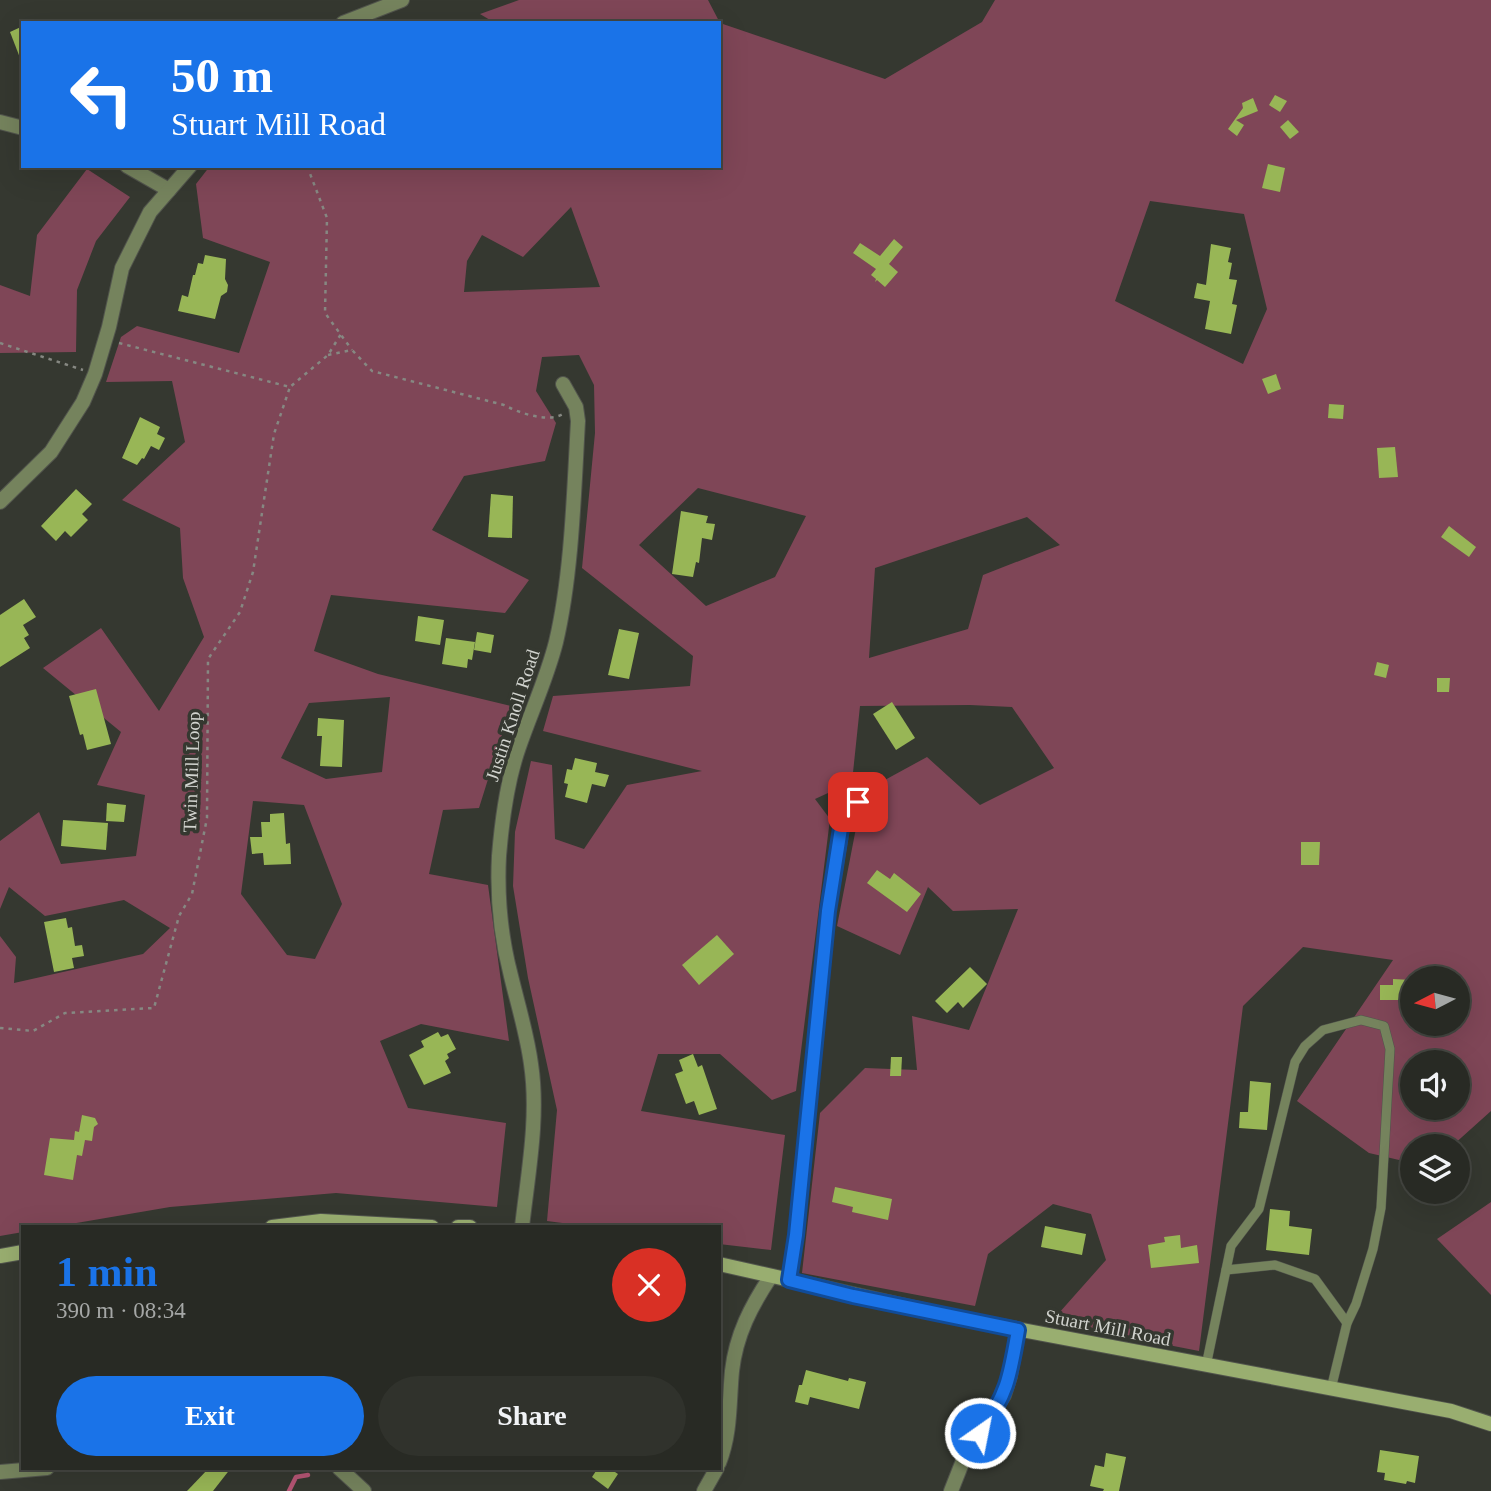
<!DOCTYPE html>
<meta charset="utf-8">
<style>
:root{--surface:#282a24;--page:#30322c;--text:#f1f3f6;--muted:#a5a7a6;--line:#444641;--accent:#1a73e8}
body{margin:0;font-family:Georgia,serif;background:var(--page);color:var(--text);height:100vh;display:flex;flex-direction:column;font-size:26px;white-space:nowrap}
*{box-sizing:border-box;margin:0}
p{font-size:23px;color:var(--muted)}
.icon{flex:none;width:38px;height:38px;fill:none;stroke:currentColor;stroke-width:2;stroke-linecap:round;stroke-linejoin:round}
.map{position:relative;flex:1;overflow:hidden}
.panel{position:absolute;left:21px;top:1225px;width:700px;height:245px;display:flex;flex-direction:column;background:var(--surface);border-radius:0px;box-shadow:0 7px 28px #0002,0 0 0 2px var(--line)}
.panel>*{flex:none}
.hud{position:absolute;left:21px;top:21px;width:700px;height:147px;border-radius:0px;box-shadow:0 7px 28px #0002,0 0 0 2px var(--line);background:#1a73e8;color:#fff;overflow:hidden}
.needle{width:46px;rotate:264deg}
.buttons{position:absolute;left:1400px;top:966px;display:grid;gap:14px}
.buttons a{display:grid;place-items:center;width:70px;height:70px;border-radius:50%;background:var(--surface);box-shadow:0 7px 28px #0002,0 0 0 2px var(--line);font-size:35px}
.pin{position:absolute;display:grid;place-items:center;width:60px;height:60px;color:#fff;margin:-30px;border-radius:14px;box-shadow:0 4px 10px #0006}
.me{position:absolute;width:77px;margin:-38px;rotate:33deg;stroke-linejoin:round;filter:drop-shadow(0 0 5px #0008)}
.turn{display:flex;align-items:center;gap:24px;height:147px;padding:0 35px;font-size:32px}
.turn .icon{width:91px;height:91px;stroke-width:2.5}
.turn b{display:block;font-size:49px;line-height:60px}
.round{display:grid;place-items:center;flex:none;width:74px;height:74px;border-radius:37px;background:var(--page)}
.summary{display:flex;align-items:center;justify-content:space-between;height:119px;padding:0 35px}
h1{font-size:42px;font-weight:700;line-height:52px;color:var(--accent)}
.button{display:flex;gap:14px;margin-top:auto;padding:14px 35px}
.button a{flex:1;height:80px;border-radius:42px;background:var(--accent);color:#fff;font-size:28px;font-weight:700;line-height:80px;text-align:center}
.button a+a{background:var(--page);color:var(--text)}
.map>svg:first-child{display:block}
.green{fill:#7f4657;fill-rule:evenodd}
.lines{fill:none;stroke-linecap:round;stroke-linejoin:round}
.stream{stroke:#b65675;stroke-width:4.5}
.building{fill:#98b656}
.service-casing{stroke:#51544c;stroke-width:10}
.minor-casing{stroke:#51544c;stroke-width:16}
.secondary-casing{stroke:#51544c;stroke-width:16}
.path{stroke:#868882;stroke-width:2.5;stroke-dasharray:3.5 5;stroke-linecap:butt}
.service{stroke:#75835d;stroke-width:9}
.minor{stroke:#75835d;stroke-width:14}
.secondary{stroke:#99ae70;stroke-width:14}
.route-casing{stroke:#114b97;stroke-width:18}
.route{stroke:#1a73e8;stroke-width:12}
.labels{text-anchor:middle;stroke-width:7;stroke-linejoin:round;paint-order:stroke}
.street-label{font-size:19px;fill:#d1d3ce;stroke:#353830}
</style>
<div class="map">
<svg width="1491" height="1491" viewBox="0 0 1491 1491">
<rect width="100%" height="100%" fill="#353830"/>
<g class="green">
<path d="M 519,0 L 708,0 L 720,23 L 885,79 L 982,22 L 995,0 L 1491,0 L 1491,1111 L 1452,1146 L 1412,1146 L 1412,1163 L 1369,1153 L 1297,1101 L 1393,960 L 1303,947 L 1243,1006 L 1199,1351 L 1051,1322 L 1106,1260 L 1091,1214 L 1053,1204 L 988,1254 L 975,1306 L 802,1273 L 820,1113 L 865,1068 L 917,1070 L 912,1016 L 969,1030 L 1018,909 L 953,911 L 928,887 L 900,955 L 837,926 L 857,823 L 883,781 L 927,757 L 980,805 L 1054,768 L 1012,707 L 970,705 L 860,706 L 852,782 L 815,799 L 830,819 L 796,1091 L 772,1100 L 720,1054 L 658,1054 L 641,1111 L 785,1135 L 771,1250 L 719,1244 L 719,1227 L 593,1227 L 547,1221 L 557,1110 L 528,978 L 513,886 L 515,832 L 531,761 L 552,765 L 555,839 L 584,849 L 627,785 L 702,771 L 543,731 L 553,696 L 690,686 L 693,656 L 582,568 L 595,433 L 594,385 L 579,355 L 542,357 L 536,391 L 556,423 L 545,461 L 464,476 L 432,530 L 529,580 L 505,613 L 331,595 L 314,651 L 378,674 L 511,706 L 479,808 L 443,810 L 429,874 L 488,885 L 509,1041 L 421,1024 L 380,1041 L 408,1108 L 506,1123 L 497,1207 L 336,1193 L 170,1207 L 53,1227 L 23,1227 L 23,1232 L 0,1236 L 0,936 L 16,957 L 14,983 L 143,954 L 170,928 L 124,900 L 45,916 L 9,887 L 0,909 L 0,841 L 39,812 L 61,864 L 136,856 L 145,795 L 97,785 L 121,732 L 43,668 L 101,628 L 159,711 L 204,637 L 183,578 L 180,528 L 122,500 L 185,442 L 172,381 L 106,382 L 121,337 L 137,326 L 239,353 L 270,262 L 203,238 L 196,184 L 210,166 L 719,166 L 719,23 L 495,23 L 480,14 ZM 1150,201 L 1244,214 L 1267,309 L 1243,364 L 1115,301 ZM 571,207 L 600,287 L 464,292 L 467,261 L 482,235 L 523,257 ZM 698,488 L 806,516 L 775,577 L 706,606 L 639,545 ZM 1027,517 L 1060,545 L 983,575 L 968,629 L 869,658 L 875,568 ZM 390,697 L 382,772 L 326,779 L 281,758 L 309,703 ZM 253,801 L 304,805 L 342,904 L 315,959 L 287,955 L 241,894 ZM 1412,978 L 1458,978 L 1458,1024 L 1412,1024 ZM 1412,1062 L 1458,1062 L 1458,1108 L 1412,1108 Z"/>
<path d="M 87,169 L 130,197 L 96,241 L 77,290 L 76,352 L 0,353 L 0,285 L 30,296 L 37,235 Z"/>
<path d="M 1491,1202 L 1491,1295 L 1437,1239 Z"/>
</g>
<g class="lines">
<path class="stream" d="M 289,1491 L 296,1477 L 308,1475"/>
</g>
<g class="building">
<path d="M 23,26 L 23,63 L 22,63 L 10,32 Z"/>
<path d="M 1275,95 L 1287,101 L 1280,112 L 1269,105 Z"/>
<path d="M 1253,98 L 1258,111 L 1236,120 L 1244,125 L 1237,136 L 1228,129 L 1243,108 L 1242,103 Z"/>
<path d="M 1288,120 L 1299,132 L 1290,139 L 1280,127 Z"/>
<path d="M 1268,164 L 1285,168 L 1280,192 L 1262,188 Z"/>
<path d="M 894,239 L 903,247 L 889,264 L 898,272 L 885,287 L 877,280 L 875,282 L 876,279 L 871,275 L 876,269 L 853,253 L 860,243 L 880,256 Z"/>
<path d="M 1211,244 L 1231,248 L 1228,262 L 1232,263 L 1229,279 L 1237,280 L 1232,304 L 1237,305 L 1231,334 L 1205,329 L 1210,301 L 1194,298 L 1197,283 L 1206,285 Z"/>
<path d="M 205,255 L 226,259 L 225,279 L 228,285 L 227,292 L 221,296 L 215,319 L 178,311 L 182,295 L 188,297 L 193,275 L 195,275 L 198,263 L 203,264 Z"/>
<path d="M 1276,374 L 1281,389 L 1268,394 L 1262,379 Z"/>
<path d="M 1329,404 L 1344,405 L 1343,419 L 1328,418 Z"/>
<path d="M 140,417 L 160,427 L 157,434 L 165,438 L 159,450 L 151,446 L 144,459 L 142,458 L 137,465 L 122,458 Z"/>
<path d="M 1395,447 L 1398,477 L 1379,478 L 1377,448 Z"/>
<path d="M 76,489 L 92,504 L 82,514 L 88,520 L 71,537 L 65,531 L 56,541 L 41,526 Z"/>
<path d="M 491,494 L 513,496 L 512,538 L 488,537 Z"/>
<path d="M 681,511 L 708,516 L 706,523 L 715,524 L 712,540 L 702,538 L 699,563 L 696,562 L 693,577 L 672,574 Z"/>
<path d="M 1449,526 L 1476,547 L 1469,557 L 1441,537 Z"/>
<path d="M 24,599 L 36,617 L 23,625 L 29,635 L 24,638 L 30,648 L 0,667 L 0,615 Z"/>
<path d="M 418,616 L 444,620 L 440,645 L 415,641 Z"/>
<path d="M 619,629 L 639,633 L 629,679 L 608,675 Z"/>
<path d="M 477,632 L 494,635 L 491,653 L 474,650 Z"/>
<path d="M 446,638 L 475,642 L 472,660 L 468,659 L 467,668 L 442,664 Z"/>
<path d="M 1377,662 L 1389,665 L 1386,678 L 1374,675 Z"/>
<path d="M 1437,678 L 1450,678 L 1449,692 L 1437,692 Z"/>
<path d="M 96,689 L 111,744 L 87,750 L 83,734 L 80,735 L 69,696 Z"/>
<path d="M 892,702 L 915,738 L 896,750 L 873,714 Z"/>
<path d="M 318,718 L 344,720 L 342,767 L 320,766 L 322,736 L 317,736 Z"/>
<path d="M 575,758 L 597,763 L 595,772 L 609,775 L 605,787 L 592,784 L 587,803 L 565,797 L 568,784 L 564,783 L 567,769 L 572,770 Z"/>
<path d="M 107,803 L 126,805 L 124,822 L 106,821 Z"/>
<path d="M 284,813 L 286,844 L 290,843 L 291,864 L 264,865 L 263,853 L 252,854 L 250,837 L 262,837 L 261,822 L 270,822 L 270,814 Z"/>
<path d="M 63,820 L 108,823 L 106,850 L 61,846 Z"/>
<path d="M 1301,842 L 1320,842 L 1319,865 L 1301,865 Z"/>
<path d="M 877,870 L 890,879 L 894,873 L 921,894 L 907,912 L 867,883 Z"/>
<path d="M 66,918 L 68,928 L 72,927 L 75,946 L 82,945 L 84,956 L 72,958 L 74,968 L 54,972 L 44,922 Z"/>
<path d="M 717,935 L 734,954 L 699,985 L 682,965 Z"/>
<path d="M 970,967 L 987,984 L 963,1008 L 958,1002 L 947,1013 L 935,1001 Z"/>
<path d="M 1393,979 L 1412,980 L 1412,1000 L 1380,1000 L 1380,985 L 1393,985 Z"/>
<path d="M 438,1032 L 441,1037 L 448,1034 L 456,1049 L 447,1054 L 449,1058 L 445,1061 L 451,1073 L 424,1085 L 409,1055 L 424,1047 L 421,1041 Z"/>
<path d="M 693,1054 L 698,1067 L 702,1065 L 717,1109 L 699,1115 L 694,1101 L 686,1104 L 675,1074 L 683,1071 L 679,1060 Z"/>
<path d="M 891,1057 L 902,1057 L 901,1076 L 890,1076 Z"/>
<path d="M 1250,1081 L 1271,1083 L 1267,1130 L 1239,1128 L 1240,1112 L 1248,1112 Z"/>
<path d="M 82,1115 L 95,1118 L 98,1124 L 94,1127 L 92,1141 L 85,1140 L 82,1156 L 77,1155 L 73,1180 L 44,1175 L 50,1138 L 74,1140 L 75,1131 L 79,1132 Z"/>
<path d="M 835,1187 L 892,1199 L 888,1220 L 852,1212 L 853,1207 L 832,1202 Z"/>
<path d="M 1270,1209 L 1290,1211 L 1289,1226 L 1312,1229 L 1309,1255 L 1266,1250 Z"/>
<path d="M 1045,1226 L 1086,1234 L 1082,1255 L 1041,1247 Z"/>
<path d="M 1180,1235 L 1181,1248 L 1197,1245 L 1199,1263 L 1151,1268 L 1148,1245 L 1165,1242 L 1164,1237 Z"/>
<path d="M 806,1370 L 848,1381 L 849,1378 L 866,1382 L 859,1409 L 810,1397 L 808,1405 L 795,1402 L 799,1385 L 802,1385 Z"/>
<path d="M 1380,1450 L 1419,1456 L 1415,1483 L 1407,1481 L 1406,1484 L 1384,1480 L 1385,1473 L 1377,1472 Z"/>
<path d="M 1106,1453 L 1126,1457 L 1119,1491 L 1103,1491 L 1104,1489 L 1090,1486 L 1095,1465 L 1104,1467 Z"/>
<path d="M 209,1468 L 231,1468 L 213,1491 L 187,1491 Z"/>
<path d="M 598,1468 L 609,1468 L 618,1474 L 608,1489 L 592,1477 Z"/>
</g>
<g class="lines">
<g class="service-casing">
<g id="service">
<path d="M 1226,1270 L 1275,1265 L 1315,1279 L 1347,1323"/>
<path d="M 1206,1366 L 1231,1246 L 1259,1209 L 1295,1062 L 1305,1046 L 1323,1030 L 1361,1020 L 1384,1026 L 1390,1049 L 1381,1208 L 1373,1249 L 1356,1304 L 1347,1323 L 1331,1389"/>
</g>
</g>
<g class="minor-casing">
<g id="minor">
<path d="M 343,23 L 402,0"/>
<path d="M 0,122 L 23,128"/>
<path d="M 127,166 L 169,190"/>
<path d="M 0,502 L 51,452 L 83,402 L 95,374 L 109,327 L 122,268 L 150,212 L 190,166"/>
<path d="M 522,1227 C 528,1173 539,1117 531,1064 C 527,1034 518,1005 511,976 C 501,938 497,895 499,856 C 502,819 507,781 519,747 C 531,712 547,678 556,642 C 572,574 574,491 578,421 L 576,407 L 563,384"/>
<path d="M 789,1280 L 796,1235 L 828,911 L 843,822 L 858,802"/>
<path d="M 719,1463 C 731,1433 729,1402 732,1371 C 736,1335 751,1306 771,1276"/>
<path d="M 339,1468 L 364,1491"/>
<path d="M 0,1472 L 47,1468"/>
<path d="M 704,1491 L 717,1468"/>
<path d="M 951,1491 L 966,1453 L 1004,1395 L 1010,1376 L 1018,1330"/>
</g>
</g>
<g class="secondary-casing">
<g id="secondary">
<path d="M 272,1227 L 321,1221 L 432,1227"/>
<path d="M 458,1227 L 470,1227"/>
<path d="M 0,1256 L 23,1252"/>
<path d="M 719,1264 L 959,1318 L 1451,1411 L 1491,1424"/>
</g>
</g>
<g class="path">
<path d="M 310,166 L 309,171 L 327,218 L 325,313 L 352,350"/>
<path d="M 0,343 L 83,370"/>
<path d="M 119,343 L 290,387 L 328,355 L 341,334"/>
<path d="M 328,355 L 352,350 L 372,371 L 504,405 C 519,413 548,423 563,414"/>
<path d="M 0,1028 L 33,1031 L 65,1013 L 154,1008 L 179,916 L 192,894 L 207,818 L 208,659 L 240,612 L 253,572 L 274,434 L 290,387"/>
</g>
<use href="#service" class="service"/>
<use href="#minor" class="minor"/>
<use href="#secondary" class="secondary"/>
</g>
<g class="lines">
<g class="route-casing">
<path id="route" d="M 858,802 L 842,822 L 828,911 L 796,1235 L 789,1280 L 853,1296 L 1018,1330 C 1010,1376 1008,1393 980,1433"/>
</g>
<use href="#route" class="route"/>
</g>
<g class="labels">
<g class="street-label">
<text transform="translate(512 715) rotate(-72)" y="7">Justin Knoll Road</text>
<text transform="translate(191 772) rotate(-88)" y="7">Twin Mill Loop</text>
<text transform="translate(1108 1327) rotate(11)" y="7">Stuart Mill Road</text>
</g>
</g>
</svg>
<div class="buttons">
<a><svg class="needle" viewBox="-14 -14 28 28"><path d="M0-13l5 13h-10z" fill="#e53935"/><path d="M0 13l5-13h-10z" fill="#a5a7a6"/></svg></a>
<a><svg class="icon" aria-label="sound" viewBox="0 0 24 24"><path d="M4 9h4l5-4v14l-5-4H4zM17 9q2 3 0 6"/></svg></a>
<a><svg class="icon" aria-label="layers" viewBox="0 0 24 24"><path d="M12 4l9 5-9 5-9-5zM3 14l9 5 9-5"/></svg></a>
</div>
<div class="pin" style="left:858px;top:802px;background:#d93025"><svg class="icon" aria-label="arrive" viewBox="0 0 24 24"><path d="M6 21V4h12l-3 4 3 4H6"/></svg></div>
<svg class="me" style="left:980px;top:1433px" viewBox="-20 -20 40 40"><circle r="17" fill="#1a73e8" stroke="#fff" stroke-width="3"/><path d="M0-11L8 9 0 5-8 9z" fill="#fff"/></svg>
<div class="hud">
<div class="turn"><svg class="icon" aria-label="left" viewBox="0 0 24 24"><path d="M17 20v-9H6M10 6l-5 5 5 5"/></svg><div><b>50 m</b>Stuart Mill Road</div></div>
</div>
<section class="panel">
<div class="summary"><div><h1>1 min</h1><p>390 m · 08:34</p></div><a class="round" style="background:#d93025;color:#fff"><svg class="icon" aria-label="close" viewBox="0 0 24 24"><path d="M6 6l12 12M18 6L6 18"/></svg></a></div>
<div class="button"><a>Exit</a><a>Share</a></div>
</section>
</div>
